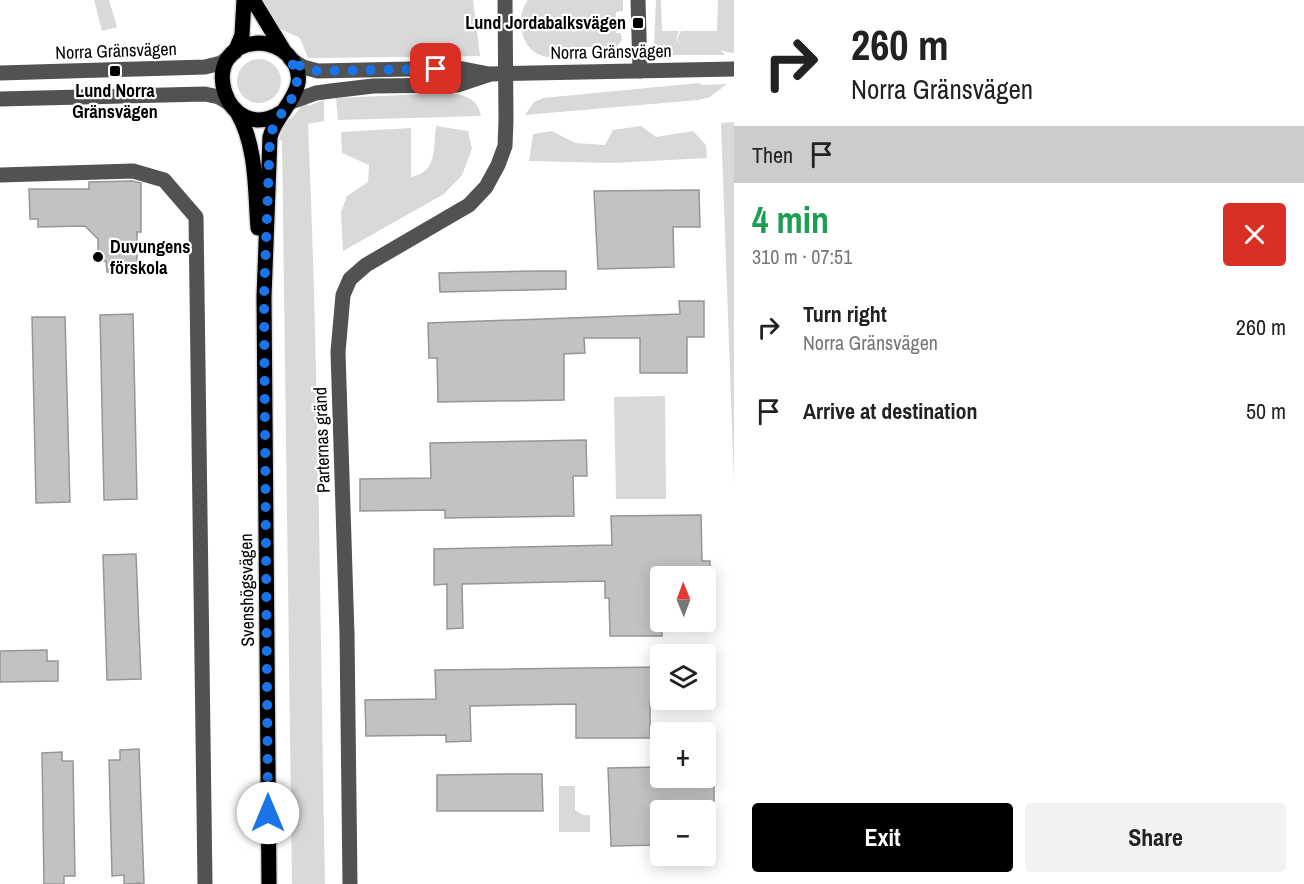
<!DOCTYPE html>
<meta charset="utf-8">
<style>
:root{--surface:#fff;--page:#f2f2f2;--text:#222;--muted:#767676;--accent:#000}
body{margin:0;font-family:"Archivo Narrow",sans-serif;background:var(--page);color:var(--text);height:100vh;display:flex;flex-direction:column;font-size:22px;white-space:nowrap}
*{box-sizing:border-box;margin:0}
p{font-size:20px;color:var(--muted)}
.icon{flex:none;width:33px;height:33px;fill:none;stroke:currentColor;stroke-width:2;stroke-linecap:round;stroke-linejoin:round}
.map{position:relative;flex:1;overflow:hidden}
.panel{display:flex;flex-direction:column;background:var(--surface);width:570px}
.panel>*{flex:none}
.guide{background:#fff;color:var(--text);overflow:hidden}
.needle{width:39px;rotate:359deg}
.buttons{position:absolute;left:650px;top:566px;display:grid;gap:12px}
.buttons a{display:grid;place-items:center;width:66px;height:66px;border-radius:6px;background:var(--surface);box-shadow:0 3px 15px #0003;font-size:30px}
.pin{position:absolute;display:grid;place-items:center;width:51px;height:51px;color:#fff;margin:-26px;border-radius:12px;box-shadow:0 3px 9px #0006}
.me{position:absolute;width:66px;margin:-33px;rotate:0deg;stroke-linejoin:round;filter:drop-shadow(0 0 4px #0008)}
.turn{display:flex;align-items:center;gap:21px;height:126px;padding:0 18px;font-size:27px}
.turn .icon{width:78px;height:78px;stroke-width:2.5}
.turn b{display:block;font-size:42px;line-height:51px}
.then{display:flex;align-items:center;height:57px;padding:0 18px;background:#0003;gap:12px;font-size:22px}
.round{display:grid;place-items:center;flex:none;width:63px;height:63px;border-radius:6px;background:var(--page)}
.overview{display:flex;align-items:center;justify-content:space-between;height:102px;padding:0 18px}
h1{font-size:36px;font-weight:700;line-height:45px;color:#1e9e55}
.primary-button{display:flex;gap:12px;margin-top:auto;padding:12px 18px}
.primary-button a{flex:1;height:69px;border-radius:6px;background:var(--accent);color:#fff;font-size:24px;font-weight:700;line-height:69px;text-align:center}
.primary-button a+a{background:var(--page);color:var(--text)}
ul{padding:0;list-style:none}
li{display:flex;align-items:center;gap:18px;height:84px;padding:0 18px}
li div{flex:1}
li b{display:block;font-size:22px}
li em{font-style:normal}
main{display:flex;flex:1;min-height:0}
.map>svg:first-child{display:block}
.green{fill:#d9d9d9}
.building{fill:#c2c2c2;stroke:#969696;stroke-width:1.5}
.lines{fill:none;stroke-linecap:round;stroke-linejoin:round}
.major-casing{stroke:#dbdbdb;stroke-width:18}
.minor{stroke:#525252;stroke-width:15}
.major{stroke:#000;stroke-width:15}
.route{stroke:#1a73e8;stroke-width:10;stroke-dasharray:0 18}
.poi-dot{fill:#000;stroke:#fff;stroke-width:2}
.labels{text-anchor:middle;stroke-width:4.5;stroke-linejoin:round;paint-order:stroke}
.poi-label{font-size:18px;font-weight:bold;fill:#000;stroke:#fff;text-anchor:end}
.street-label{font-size:18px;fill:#000;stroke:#fff}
</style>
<main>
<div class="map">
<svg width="734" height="884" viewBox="0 0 734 884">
<rect width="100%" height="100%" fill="#fff"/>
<g class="green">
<path d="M 94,0 L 109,0 L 117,27 L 102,31 Z"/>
<path d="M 263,0 L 473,0 L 480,56 L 308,58 L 300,38 L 270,24 Z"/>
<path d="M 528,0 L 623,0 L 623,11 L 616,12 L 616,33 L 621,33 L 622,40 L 616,47 L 582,47 L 582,56 C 570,56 554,59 543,56 C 520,50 515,16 528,0 Z"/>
<path d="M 656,0 L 661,0 L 662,31 L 679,31 L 676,39 L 681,46 L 677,39 L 681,31 L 717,31 L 718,0 L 734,0 L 734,53 C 723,52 718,47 706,47 L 719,48 L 725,55 L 664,55 L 654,45 Z"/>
<circle cx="259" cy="81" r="22"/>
<path d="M 699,83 L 702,85 L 727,84 L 710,97 L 698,100 L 525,115 L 534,102 L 543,98 Z"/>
<path d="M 448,93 C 464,94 478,99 481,116 L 338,120 L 336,98 Z"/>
<path d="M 307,95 L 308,106 L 324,100 L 324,121 L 308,124 C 319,377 320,631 325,884 L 292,884 L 282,141 L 279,140 L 282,127 L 297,112 Z"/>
<path d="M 734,122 L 734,481 L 721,123 Z"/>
<path d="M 436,126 L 468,131 L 472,149 L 462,175 L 444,194 L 343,251 L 341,212 L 347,196 L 368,182 L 369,165 L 342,153 L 341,132 L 411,128 L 411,177 C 438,172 433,148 436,126 Z"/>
<path d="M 641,126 L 656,137 L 693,131 L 706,145 L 707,158 L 612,163 L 529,161 L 533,134 L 552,131 L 575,143 L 605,145 L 613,130 Z"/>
<path d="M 665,396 L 666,499 L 616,499 L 614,397 Z"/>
<path d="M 559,786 L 575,786 L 575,810 L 583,815 L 590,815 L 590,832 L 559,832 Z"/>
</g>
<g class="building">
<path d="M 132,181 L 141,183 L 141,232 L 137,232 L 137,272 L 107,272 L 106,261 L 98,261 L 98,239 L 85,226 L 38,227 L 38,219 L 30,219 L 29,189 L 89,189 L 89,182 Z"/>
<path d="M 699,190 L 700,227 L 673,227 L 674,267 L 598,269 L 594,191 Z"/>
<path d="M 535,271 L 566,271 L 566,289 L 440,292 L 439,273 Z"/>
<path d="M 679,301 L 704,301 L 704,337 L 687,337 L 687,373 L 640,373 L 640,338 L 584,338 L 585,353 L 564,354 L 564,400 L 438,402 L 437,358 L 429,358 L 428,323 L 680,314 Z"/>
<path d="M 133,314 L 137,499 L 104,500 L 100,315 Z"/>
<path d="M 32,317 L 65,317 L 70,502 L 36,503 Z"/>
<path d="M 586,440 L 587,476 L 573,476 L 574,516 L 445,518 L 445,510 L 360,511 L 360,479 L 431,478 L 430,443 Z"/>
<path d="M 701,515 L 702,561 L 710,561 L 710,576 L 660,576 L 662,636 L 610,636 L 609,598 L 605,598 L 605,581 L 462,584 L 463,628 L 447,629 L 447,584 L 434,585 L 434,549 L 612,545 L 611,516 Z"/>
<path d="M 136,554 L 141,679 L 107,680 L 103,555 Z"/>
<path d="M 47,650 L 47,661 L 58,661 L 58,681 L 0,682 L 0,651 Z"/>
<path d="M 659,667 L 659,703 L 650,703 L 650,738 L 576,738 L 576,704 L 470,706 L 471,741 L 446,742 L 446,735 L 366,736 L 365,700 L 436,699 L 435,670 Z"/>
<path d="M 139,749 L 144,883 L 124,884 L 124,875 L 112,876 L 109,760 L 120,760 L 120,750 Z"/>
<path d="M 62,752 L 62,761 L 73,761 L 75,876 L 64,876 L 64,884 L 44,884 L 42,753 Z"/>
<path d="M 660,767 L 660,777 L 714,777 L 714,803 L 660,803 L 660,845 L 611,846 L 608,768 Z"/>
<path d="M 506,774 L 542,774 L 543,811 L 437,811 L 437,775 Z"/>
</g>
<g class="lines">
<g class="major-casing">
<g id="major">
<path d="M 253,0 L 284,51"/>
<path d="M 235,52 L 242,35 L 244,0"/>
<path d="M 237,112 C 257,146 255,190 258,228"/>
<path d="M 269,884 L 264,297 L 270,137 C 277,109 317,86 288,55 C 281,48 269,43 259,43 C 193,45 226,149 282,112"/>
</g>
</g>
<g class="minor">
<path d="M 638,0 L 640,71"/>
<path d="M 290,59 L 303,67 L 318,71 L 458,68 L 489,74 L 734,69"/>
<path d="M 0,73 L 205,67 L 221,63 L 231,56"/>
<path d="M 0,99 L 205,94 L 219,97 L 229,103"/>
<path d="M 291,102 L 316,93 L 331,91 L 373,86 L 458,85 L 488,75"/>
<path d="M 0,175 L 133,171 L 164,180 L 196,217 L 205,884"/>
<path d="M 350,884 L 347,634 L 338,352 L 343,295 L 350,279 L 366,265 L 469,205 L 486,187 L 498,165 L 505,146 L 506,120 L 505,0"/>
</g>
<use href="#major" class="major"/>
</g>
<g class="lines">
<path class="route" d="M 268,813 L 264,297 L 270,137 C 278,105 311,96 290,59 L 303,68 L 318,71 L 436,69"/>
</g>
<g class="poi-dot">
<rect x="632" y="17" width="12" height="12" rx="3"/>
<rect x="109" y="65" width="12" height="12" rx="3"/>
<circle cx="98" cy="257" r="6"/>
</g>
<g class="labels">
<g class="poi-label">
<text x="626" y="29">Lund Jordabalksvägen</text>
<text x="115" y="97" text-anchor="middle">Lund Norra<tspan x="115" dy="21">Gränsvägen</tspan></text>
<text x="110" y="253" text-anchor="start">Duvungens<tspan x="110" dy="21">förskola</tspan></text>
</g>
<g class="street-label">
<text transform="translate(116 51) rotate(-2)" y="6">Norra Gränsvägen</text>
<text transform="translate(611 52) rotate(-1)" y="6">Norra Gränsvägen</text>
<text transform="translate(322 440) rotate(-92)" y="6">Parternas gränd</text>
<text transform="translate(247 590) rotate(-91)" y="6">Svenshögsvägen</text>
</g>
</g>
</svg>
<div class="buttons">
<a><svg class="needle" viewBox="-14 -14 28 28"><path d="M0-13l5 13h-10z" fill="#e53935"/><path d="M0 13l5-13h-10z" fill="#767676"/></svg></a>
<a><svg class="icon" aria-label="layers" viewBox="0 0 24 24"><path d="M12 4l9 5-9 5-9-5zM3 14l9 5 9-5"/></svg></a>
<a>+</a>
<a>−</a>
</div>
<div class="pin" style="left:436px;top:69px;background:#d93025"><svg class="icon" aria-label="arrive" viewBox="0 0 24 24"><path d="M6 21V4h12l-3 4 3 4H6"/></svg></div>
<svg class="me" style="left:268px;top:813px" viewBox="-20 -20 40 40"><circle r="19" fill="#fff"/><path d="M0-13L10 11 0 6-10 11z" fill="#1a73e8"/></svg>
</div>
<section class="panel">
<div class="guide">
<div class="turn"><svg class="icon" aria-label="right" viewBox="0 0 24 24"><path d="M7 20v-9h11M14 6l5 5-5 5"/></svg><div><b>260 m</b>Norra Gränsvägen</div></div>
<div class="then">Then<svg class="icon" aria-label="arrive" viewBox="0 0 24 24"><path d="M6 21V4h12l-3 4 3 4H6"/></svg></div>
</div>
<div class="overview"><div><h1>4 min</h1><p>310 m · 07:51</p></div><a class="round" style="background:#d93025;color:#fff"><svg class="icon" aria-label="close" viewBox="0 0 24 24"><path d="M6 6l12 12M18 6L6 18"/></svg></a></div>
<ul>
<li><svg class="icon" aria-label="right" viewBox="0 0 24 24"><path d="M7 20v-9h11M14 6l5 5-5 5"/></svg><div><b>Turn right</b><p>Norra Gränsvägen</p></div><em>260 m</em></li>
<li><svg class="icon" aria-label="arrive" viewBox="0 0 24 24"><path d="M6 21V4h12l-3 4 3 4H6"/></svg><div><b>Arrive at destination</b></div><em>50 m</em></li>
</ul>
<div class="primary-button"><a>Exit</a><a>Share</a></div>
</section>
</main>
